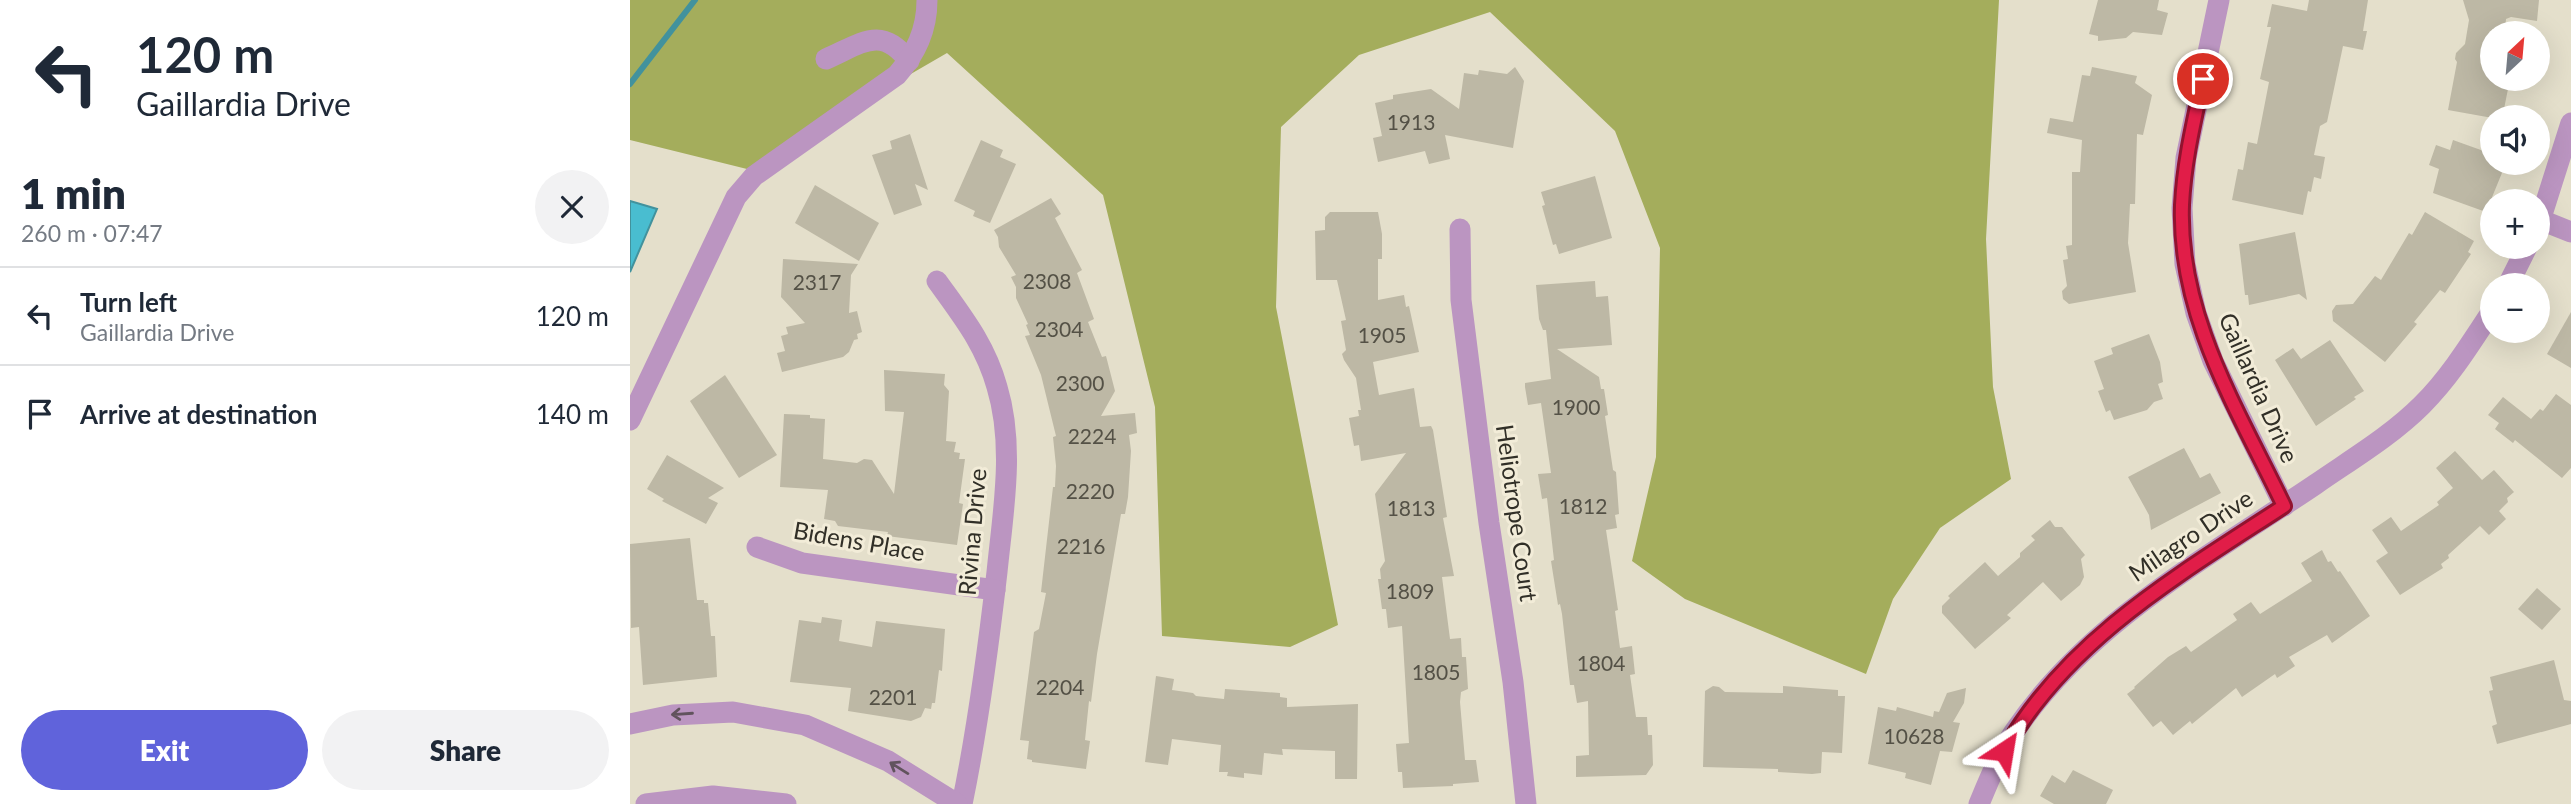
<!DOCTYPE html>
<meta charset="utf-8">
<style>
:root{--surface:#fff;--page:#f2f2f3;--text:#1f2937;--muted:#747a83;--line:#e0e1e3;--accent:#6063db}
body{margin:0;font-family:Lato,sans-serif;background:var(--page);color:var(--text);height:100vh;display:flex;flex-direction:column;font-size:26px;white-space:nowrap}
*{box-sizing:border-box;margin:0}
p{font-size:23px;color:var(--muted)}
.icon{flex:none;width:38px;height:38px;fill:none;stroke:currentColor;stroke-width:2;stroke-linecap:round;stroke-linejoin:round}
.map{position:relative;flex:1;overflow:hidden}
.side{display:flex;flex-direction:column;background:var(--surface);width:630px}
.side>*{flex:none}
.hud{background:#fff;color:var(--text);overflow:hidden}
.needle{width:46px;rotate:26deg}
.controls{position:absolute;left:1850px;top:21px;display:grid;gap:14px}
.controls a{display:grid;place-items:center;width:70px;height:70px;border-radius:50%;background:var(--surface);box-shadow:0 7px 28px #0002;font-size:35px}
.pin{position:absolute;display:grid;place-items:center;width:60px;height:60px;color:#fff;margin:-30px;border:4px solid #fff;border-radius:50%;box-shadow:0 2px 7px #0007}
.me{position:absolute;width:77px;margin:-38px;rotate:33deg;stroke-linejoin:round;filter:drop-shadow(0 0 5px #0008)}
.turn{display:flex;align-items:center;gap:24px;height:147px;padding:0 21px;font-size:32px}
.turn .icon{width:91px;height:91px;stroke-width:2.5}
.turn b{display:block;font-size:49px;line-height:60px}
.round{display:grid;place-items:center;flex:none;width:74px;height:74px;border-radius:37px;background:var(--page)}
.summary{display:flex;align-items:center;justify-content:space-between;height:119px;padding:0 21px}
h1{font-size:42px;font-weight:800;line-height:52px}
.cta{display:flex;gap:14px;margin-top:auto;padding:14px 21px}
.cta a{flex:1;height:80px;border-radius:42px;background:var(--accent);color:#fff;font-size:28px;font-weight:800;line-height:80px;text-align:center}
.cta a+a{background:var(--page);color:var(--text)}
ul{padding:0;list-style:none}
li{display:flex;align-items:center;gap:21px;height:98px;padding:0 21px;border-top:2px solid var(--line)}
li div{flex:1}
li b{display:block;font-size:26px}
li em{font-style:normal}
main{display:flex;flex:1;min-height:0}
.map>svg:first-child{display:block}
.forest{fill:#a4ad5c}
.water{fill:#49bdd0;stroke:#42929d;stroke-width:2}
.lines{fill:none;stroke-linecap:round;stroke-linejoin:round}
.stream{stroke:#42929d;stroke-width:6}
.building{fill:#bdb8a5}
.minor{stroke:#bb95c1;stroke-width:21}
.oneway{stroke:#61535d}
.route-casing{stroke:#92132f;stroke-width:18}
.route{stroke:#e11d48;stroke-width:12}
.labels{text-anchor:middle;stroke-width:6;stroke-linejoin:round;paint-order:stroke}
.number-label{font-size:21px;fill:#545146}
.street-label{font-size:24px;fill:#312f27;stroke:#f2ecd8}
</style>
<main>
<section class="side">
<div class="hud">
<div class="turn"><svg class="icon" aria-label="left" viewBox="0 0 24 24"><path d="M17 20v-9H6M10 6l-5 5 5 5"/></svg><div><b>120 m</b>Gaillardia Drive</div></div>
</div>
<div class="summary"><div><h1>1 min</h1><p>260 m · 07:47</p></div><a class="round"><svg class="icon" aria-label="close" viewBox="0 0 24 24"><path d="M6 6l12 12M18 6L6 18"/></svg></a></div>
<ul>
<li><svg class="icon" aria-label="left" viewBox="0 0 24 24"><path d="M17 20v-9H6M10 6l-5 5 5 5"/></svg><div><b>Turn left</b><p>Gaillardia Drive</p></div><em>120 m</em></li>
<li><svg class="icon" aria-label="arrive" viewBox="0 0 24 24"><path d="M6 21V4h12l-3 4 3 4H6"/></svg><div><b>Arrive at destination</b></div><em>140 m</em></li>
</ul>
<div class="cta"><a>Exit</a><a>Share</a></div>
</section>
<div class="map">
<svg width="1941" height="804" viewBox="0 0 1941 804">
<rect width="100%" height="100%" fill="#e4dfcb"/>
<path class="forest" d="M 0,0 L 1369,0 L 1356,239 L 1363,387 L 1381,479 L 1310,528 L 1263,599 L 1236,674 L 1055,599 L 1002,561 L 1026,457 L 1030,248 L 985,131 L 860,12 L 729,55 L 651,127 L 646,307 L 708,625 L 660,647 L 532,636 L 525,407 L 473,195 L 317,53 L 117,169 L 0,140 Z"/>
<path class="water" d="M 0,201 L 27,209 L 0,272 Z"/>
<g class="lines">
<path class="stream" d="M 0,84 L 65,0"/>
</g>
<g class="building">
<path d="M 1468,0 L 1529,0 L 1527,10 L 1538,13 L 1532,35 L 1503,32 L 1496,38 L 1468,41 L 1468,36 L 1459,34 Z"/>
<path d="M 1679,0 L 1738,0 L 1733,31 L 1737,31 L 1733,50 L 1713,46 L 1697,122 L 1690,126 L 1684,155 L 1695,157 L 1691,179 L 1684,177 L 1681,192 L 1678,191 L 1673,215 L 1602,200 L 1608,169 L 1613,170 L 1618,142 L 1627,144 L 1639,82 L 1630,79 L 1641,27 L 1637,27 L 1642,4 L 1677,11 Z"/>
<path d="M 1833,0 L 1909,0 L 1907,21 L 1881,17 L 1876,19 L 1875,30 L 1862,29 L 1862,79 L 1880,79 L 1873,114 L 1870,113 L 1870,117 L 1857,117 L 1818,110 L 1827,62 L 1825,59 L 1826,53 L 1835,44 L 1839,20 Z"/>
<path d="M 885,67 L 894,81 L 883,148 L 815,135 L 820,159 L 799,164 L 795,151 L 748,162 L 743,138 L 752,136 L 745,103 L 763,99 L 763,95 L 801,89 L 829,109 L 834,73 L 848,75 L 849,70 L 877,74 Z"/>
<path d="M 1462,67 L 1507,76 L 1505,83 L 1522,95 L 1513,135 L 1507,134 L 1505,204 L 1500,204 L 1498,243 L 1506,292 L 1439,304 L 1433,299 L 1432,291 L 1437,286 L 1433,260 L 1438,259 L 1436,246 L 1442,245 L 1442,172 L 1450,172 L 1452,140 L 1417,133 L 1420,118 L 1443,122 L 1452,75 L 1460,76 Z"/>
<path d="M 280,134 L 298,190 L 285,184 L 292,205 L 264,215 L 242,155 L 262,149 L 260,141 Z"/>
<path d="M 351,140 L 373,150 L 370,157 L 386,164 L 360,223 L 343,216 L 345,211 L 324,201 Z"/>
<path d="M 1823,140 L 1862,154 L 1862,163 L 1876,163 L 1856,212 L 1803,193 L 1809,169 L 1799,165 L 1806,145 L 1820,150 Z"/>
<path d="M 965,176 L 982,238 L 929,254 L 926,244 L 923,245 L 912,206 L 915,205 L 911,192 Z"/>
<path d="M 185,185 L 249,223 L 229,261 L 165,223 Z"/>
<path d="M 421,198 L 431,214 L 425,218 L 452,270 L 447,273 L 464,319 L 458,322 L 472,357 L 476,356 L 485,391 L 471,416 L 505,413 L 507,433 L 499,435 L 501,451 L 498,497 L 495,514 L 491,514 L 467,654 L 461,702 L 459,701 L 455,740 L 460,741 L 456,769 L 402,762 L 402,760 L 397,759 L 399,741 L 390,740 L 404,632 L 409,629 L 416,593 L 411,592 L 423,487 L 425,487 L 426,466 L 423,437 L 426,436 L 411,375 L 395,336 L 400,335 L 396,325 L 398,324 L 386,298 L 386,287 L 381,277 L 386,275 L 369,247 L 368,237 L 364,230 Z"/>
<path d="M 700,212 L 748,212 L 752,234 L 752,259 L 748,259 L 748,300 L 774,295 L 776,307 L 779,306 L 789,352 L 743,362 L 749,395 L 784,388 L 790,427 L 801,426 L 803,430 L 817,517 L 813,518 L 824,576 L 812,577 L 820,639 L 831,638 L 832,657 L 836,657 L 838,689 L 831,692 L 830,702 L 835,760 L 846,760 L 849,782 L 823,784 L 823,786 L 773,788 L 772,772 L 768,772 L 766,744 L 779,743 L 772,626 L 758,628 L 756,609 L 752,609 L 748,579 L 751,579 L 750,569 L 755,561 L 745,494 L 776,453 L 731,461 L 729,445 L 724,446 L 719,418 L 729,416 L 728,410 L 731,410 L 726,378 L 714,360 L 712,354 L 716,350 L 711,321 L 716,320 L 707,280 L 686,280 L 685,231 L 695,230 L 695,217 Z"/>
<path d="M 1795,212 L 1844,241 L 1838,252 L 1841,254 L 1815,293 L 1810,290 L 1784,322 L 1787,324 L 1755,362 L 1703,321 L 1702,311 L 1706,305 L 1723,304 L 1745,276 L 1751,280 L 1779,233 L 1782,235 Z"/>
<path d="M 1665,232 L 1677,300 L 1669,294 L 1619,305 L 1618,295 L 1615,295 L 1609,244 Z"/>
<path d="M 153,259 L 228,264 L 221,275 L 219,313 L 227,311 L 232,332 L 227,334 L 228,339 L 224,340 L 219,352 L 213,357 L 152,372 L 147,353 L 155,351 L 151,336 L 158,334 L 156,327 L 175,323 L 151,297 Z"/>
<path d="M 965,281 L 966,297 L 978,296 L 982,345 L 927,349 L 969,377 L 971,389 L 974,389 L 978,415 L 975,416 L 983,470 L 986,472 L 989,514 L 985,515 L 987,528 L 976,530 L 988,610 L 985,611 L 990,648 L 1002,646 L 1005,674 L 1000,675 L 1006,717 L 1017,717 L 1018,735 L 1022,735 L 1023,765 L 1016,775 L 946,777 L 946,756 L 959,755 L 958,701 L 947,703 L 944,685 L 940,685 L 932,614 L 930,604 L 928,605 L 921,561 L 924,560 L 917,498 L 912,499 L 908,474 L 921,473 L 911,403 L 898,405 L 895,387 L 895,383 L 921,379 L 916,330 L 913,330 L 909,319 L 906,285 Z"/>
<path d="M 1941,312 L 1941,368 L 1917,354 Z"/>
<path d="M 1519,334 L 1530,362 L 1533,382 L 1528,384 L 1533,399 L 1524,402 L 1517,410 L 1484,420 L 1480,410 L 1476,412 L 1468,391 L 1474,389 L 1464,361 L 1483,354 L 1481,348 Z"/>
<path d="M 1700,340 L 1734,391 L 1724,397 L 1726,399 L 1686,426 L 1645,360 L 1663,348 L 1671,359 Z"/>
<path d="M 254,370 L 315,374 L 314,385 L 319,391 L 316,441 L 326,442 L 324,452 L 330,453 L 329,459 L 335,459 L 329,503 L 333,504 L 327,545 L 257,536 L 258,532 L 208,526 L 205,521 L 194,519 L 198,490 L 150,487 L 154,414 L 180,415 L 180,418 L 195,419 L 193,459 L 227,463 L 234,459 L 242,460 L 264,494 L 274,412 L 255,411 Z"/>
<path d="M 95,375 L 147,455 L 109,478 L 60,401 Z"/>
<path d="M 1926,394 L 1941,405 L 1941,468 L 1932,478 L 1885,440 L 1883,443 L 1865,429 L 1869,423 L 1858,415 L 1873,397 L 1901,419 L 1910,409 L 1913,411 Z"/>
<path d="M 1554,448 L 1570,478 L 1580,473 L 1591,493 L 1521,530 L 1519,515 L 1498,477 Z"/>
<path d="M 1825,451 L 1852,480 L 1864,470 L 1884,492 L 1877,498 L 1878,502 L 1869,511 L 1876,519 L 1859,535 L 1850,526 L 1818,555 L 1819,558 L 1811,564 L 1813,568 L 1770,595 L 1746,561 L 1758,553 L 1742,530 L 1761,517 L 1771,531 L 1809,505 L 1807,502 L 1823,488 L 1806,468 Z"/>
<path d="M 37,455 L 94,488 L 78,498 L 88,503 L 76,524 L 32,501 L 34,499 L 17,489 Z"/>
<path d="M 1420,520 L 1425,527 L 1432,527 L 1455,555 L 1451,559 L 1454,577 L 1450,585 L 1431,601 L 1413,582 L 1377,615 L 1381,618 L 1345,649 L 1312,613 L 1312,606 L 1320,598 L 1318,596 L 1355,562 L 1368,576 L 1390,557 L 1390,553 L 1405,540 L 1401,536 Z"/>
<path d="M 60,538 L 67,600 L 74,600 L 74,603 L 78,603 L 81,636 L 85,636 L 87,677 L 13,685 L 9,627 L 1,628 L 0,544 Z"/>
<path d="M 1692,550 L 1698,562 L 1701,561 L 1708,572 L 1710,571 L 1740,616 L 1702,643 L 1697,635 L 1659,657 L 1665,666 L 1647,678 L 1645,674 L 1612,697 L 1606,688 L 1562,724 L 1560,721 L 1543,735 L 1531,721 L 1523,727 L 1497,694 L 1505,688 L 1504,687 L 1538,657 L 1556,646 L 1561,652 L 1607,620 L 1603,614 L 1621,602 L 1630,614 L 1682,581 L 1671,563 Z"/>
<path d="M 1907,588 L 1931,609 L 1912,630 L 1888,609 Z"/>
<path d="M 192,617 L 212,620 L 209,641 L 242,647 L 246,621 L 315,629 L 312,671 L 309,670 L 305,703 L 302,703 L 301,709 L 295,708 L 291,717 L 281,721 L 218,711 L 221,688 L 160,682 L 169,620 L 191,623 Z"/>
<path d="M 1924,660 L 1934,700 L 1941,701 L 1941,724 L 1867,744 L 1862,726 L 1867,724 L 1859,691 L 1863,690 L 1860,677 Z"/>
<path d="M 526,676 L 544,679 L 542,690 L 563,693 L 566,696 L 594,699 L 595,689 L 650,693 L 650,697 L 657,698 L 657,707 L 728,704 L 727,779 L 705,779 L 705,751 L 652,749 L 653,755 L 634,753 L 632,775 L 614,773 L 614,778 L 597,776 L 598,772 L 589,772 L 591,745 L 542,739 L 538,765 L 515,762 Z"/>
<path d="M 1083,686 L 1089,687 L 1095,692 L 1153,693 L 1153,686 L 1208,690 L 1208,696 L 1215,696 L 1212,753 L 1192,752 L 1191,773 L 1182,774 L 1148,772 L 1148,769 L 1073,767 L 1075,691 Z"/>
<path d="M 1336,688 L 1334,703 L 1323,722 L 1330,723 L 1322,752 L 1310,751 L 1301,785 L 1275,778 L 1276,773 L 1238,764 L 1248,707 L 1266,711 L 1267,707 L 1303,717 L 1304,711 L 1309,712 L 1317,693 Z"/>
<path d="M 1443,770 L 1483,790 L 1476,804 L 1424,804 L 1410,796 L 1422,775 L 1435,783 Z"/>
</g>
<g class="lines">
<g class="minor">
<path d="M 1589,0 L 1556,158 L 1552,208 L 1555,264 L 1566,313 L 1583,361 L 1654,506"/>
<path d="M 196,59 C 231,44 251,24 279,61"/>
<path d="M 1911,220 L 1941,232"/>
<path d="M 1908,227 L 1941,123"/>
<path d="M 830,229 L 831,300 L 859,523 L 883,682 L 896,804"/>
<path d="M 307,281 C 332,316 355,344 367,387 C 385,446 373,512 367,572 C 358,650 348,727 332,804"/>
<path d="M 1878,285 L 1897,247"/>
<path d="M 0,420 L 106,197 L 124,176 L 267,75 C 286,53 297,30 297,0"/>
<path d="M 127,547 L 172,563 L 365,590"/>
<path d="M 0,724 L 43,715 L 103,712 L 175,725 L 258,761 L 327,804"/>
<path d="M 16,804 L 83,796 L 156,804"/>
<path d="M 1349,804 C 1359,780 1369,755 1384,732 C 1458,622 1578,557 1686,484 C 1722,459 1761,436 1792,405 C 1820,377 1841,343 1862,311"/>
</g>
</g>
<defs><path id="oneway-shaft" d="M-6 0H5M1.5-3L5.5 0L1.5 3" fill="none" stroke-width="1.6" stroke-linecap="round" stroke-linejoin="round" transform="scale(1.75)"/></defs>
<g class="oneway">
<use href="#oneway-shaft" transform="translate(52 714) rotate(176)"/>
<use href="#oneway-shaft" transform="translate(269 768) rotate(-148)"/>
</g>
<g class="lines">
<g class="route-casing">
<path id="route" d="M 1374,751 C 1436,640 1550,574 1654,506 C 1608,410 1548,316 1552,205 C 1554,162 1564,121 1573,79"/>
</g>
<use href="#route" class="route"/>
</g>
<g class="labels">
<g class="number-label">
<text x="781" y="130">1913</text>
<text x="417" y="289">2308</text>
<text x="187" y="290">2317</text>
<text x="429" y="337">2304</text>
<text x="752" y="343">1905</text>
<text x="450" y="391">2300</text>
<text x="946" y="415">1900</text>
<text x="462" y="444">2224</text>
<text x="460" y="499">2220</text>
<text x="953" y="514">1812</text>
<text x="781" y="516">1813</text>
<text x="451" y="554">2216</text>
<text x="780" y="599">1809</text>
<text x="971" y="671">1804</text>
<text x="806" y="680">1805</text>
<text x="430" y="695">2204</text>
<text x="263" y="705">2201</text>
<text x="1284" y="744">10628</text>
</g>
<g class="street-label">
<text transform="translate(1628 388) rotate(66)" y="8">Gaillardia Drive</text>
<text transform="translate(886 513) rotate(82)" y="8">Heliotrope Court</text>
<text transform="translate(343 532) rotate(-85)" y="8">Rivina Drive</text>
<text transform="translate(1561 536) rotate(-34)" y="8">Milagro Drive</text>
<text transform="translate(229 542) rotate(10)" y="8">Bidens Place</text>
</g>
</g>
</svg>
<div class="controls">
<a><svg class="needle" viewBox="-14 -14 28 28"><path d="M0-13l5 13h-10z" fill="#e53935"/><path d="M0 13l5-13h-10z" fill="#747a83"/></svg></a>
<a><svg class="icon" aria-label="sound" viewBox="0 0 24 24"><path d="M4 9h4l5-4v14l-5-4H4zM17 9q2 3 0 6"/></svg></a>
<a>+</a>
<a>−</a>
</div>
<div class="pin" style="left:1573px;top:79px;background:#d93025"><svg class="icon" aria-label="arrive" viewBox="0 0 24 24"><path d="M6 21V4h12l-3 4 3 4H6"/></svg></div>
<svg class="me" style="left:1374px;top:751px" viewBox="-20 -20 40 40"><path d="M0-17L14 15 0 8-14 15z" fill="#e11d48" stroke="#fff" stroke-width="4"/></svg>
</div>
</main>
